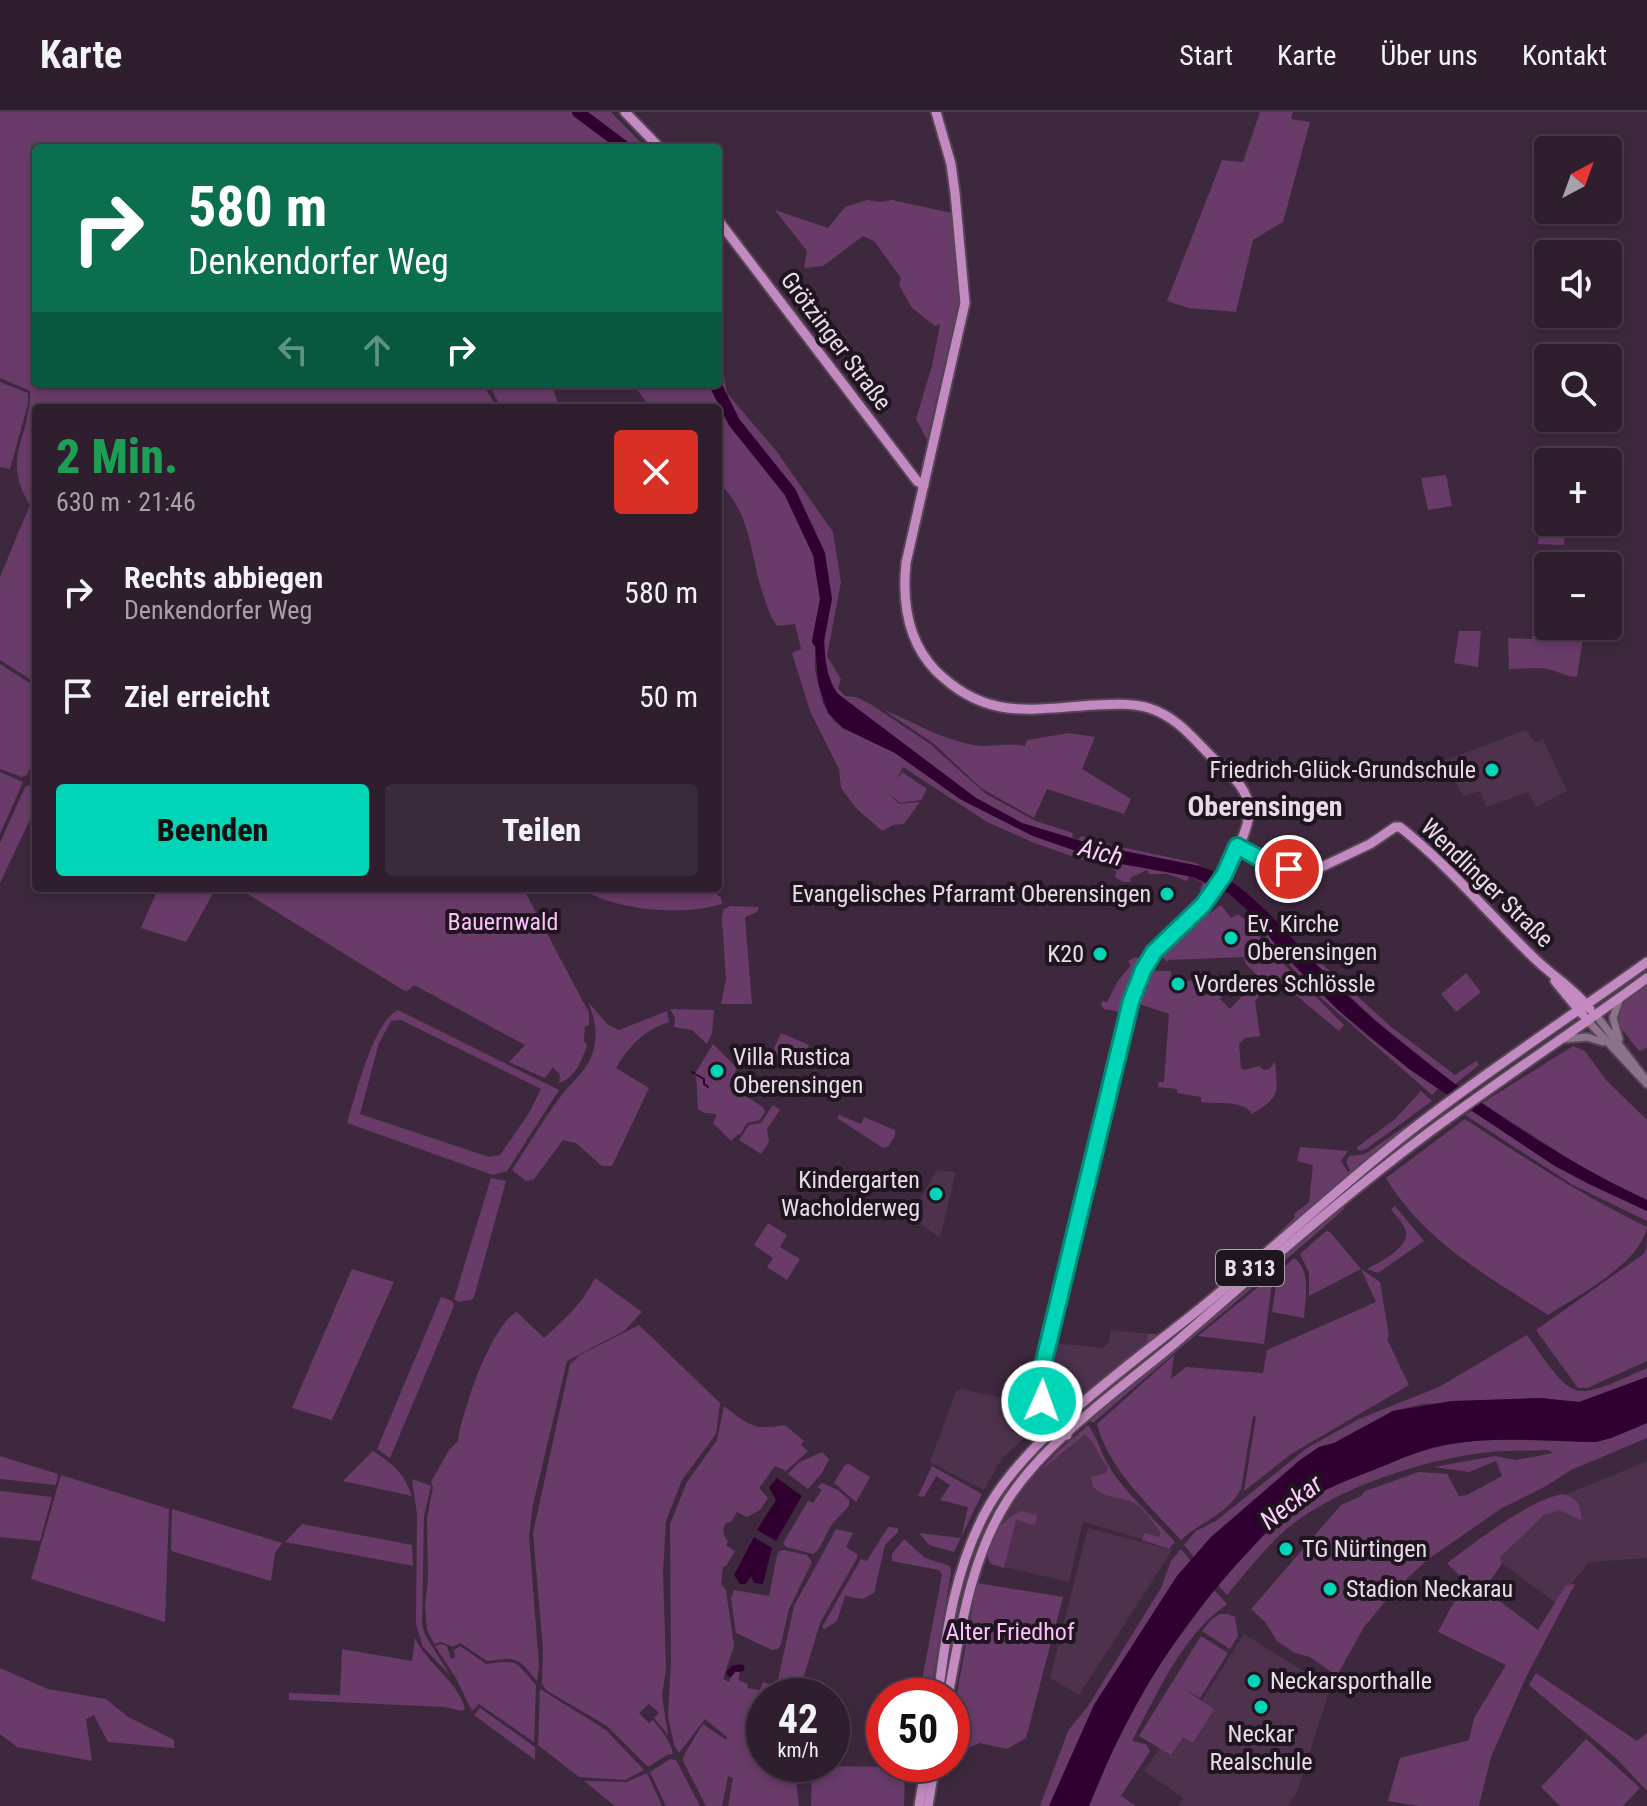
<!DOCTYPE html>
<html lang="de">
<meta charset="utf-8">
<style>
:root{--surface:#2e1e2e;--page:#3a2b3a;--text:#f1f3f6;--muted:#a7a2aa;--line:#493c4a;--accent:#00d5b7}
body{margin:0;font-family:"Roboto Condensed",sans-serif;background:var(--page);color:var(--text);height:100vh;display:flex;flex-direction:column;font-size:30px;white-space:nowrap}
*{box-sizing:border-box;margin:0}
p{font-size:26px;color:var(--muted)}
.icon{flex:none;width:44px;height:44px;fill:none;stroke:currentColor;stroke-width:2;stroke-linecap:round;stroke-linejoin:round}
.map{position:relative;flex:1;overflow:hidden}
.details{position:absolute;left:32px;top:292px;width:690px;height:488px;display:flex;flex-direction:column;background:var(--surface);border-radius:8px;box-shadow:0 4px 12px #0003,0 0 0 2px var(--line)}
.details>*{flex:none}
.top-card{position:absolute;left:32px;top:32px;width:690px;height:244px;border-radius:8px;box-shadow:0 4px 12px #0003,0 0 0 2px var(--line);background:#0b6e4f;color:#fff;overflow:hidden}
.needle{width:52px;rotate:41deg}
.tools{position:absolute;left:1534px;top:24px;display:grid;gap:16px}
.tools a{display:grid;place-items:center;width:88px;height:88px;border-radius:8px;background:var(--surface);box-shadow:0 4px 12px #0003,0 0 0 2px var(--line);font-size:40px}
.speed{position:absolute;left:746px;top:1566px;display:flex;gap:16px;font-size:40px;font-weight:700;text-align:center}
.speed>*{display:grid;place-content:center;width:104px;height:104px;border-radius:50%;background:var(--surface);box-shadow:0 4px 12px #0003,0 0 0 2px var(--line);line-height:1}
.speed small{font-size:20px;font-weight:400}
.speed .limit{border:12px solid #d22;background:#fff;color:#111}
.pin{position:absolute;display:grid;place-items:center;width:68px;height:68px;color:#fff;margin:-34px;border:4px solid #fff;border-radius:50%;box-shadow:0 2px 8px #0007}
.me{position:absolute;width:88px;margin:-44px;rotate:2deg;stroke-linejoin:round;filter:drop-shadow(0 0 6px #0008)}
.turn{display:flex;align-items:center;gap:28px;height:168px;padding:0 24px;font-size:36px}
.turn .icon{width:104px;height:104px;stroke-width:2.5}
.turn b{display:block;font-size:56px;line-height:68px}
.lanes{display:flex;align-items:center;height:76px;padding:0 24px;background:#0003;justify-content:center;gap:40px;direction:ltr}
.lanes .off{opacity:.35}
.round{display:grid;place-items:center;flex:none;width:84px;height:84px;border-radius:8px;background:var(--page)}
.summary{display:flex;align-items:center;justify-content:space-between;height:136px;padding:0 24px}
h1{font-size:48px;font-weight:800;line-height:60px;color:#1e9e55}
.primary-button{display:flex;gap:16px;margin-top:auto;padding:16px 24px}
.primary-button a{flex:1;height:92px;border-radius:8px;background:var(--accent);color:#111;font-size:32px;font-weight:800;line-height:92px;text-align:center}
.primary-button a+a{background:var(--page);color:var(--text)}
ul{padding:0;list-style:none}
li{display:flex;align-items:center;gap:24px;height:104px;padding:0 24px}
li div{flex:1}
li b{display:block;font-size:30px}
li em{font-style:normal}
header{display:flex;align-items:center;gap:48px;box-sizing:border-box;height:112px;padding:0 40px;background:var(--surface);border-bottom:2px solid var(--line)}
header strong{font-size:38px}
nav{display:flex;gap:44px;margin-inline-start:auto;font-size:28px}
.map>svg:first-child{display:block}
.built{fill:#4e324d}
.green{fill:#693b69;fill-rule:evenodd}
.water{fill:#300031}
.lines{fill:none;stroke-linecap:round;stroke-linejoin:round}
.stream{stroke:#300031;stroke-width:2}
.canal{stroke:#300031;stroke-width:7}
.river{stroke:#300031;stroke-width:12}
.minor-casing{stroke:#574557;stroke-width:11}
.major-casing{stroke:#574557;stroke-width:13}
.minor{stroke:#8d728b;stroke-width:7}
.major{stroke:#c28ac0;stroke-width:9}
.route-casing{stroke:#008a77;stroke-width:20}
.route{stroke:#00d5b7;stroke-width:14}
.poi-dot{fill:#00d5b7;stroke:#1f151f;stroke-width:3}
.labels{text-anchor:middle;stroke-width:8;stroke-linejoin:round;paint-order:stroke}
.shield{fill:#1f151f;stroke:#ada0ac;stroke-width:2}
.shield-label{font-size:22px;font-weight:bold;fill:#eadbe9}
.street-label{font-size:24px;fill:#eadbe9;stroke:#1f151f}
.poi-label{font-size:24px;fill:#eadbe9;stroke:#1f151f;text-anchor:start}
.park-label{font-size:24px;fill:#ffbffc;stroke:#1f151f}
.water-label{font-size:26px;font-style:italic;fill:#ffcefc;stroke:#1f151f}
.quarter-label{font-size:28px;font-weight:bold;fill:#eadbe9;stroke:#1f151f}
</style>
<header>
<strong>Karte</strong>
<nav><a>Start</a><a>Karte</a><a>Über uns</a><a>Kontakt</a></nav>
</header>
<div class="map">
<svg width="1647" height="1694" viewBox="0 0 1647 1694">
<rect width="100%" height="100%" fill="#3e283e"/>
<g class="built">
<path d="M 1526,618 L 1535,631 L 1543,627 L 1567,679 L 1536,695 L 1528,680 L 1486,695 L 1480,679 L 1463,684 L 1444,649 Z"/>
<path d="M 937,1058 L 956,1060 L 940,1126 L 910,1104 Z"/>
<path d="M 1111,1218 L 1160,1223 L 1077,1291 L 1058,1289 L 1056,1286 L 1052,1240 L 1054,1231 L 1103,1236 L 1109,1230 Z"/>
<path d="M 961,1277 L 1020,1290 L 1021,1287 L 1028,1288 L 1036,1311 L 1035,1317 L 1002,1346 L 984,1378 L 930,1350 L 956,1280 Z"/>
<path d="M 1088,1314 L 1115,1365 L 1174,1429 L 1170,1435 L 1083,1410 L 1069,1470 L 991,1452 L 987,1438 L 1009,1395 L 1030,1366 Z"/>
<path d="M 1647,1349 L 1647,1446 L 1589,1450 L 1556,1491 L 1495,1446 L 1548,1390 Z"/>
<path d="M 1088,1416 L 1172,1438 L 1079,1583 L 1050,1566 Z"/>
<path d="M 1244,1522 L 1330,1576 L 1298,1678 L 1288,1694 L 1178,1694 L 1183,1686 L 1144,1659 L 1174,1615 L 1182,1620 Z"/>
</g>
<g class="green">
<path d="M 0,0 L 611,0 L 646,36 L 36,36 L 36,272 L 483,272 L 497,296 L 36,296 L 36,571 L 0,548 L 0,465 L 30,393 C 0,346 31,325 30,279 L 0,266 Z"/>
<path d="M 1260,0 L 1293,0 L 1291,7 L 1310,10 L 1283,110 L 1253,128 L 1236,200 L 1189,196 L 1167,189 L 1222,48 L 1243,50 Z"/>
<path d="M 867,88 L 880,90 L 892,88 L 952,101 L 959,189 L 927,328 L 916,307 L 932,254 L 940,212 L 935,214 L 912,196 L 899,173 L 901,166 L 874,129 L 863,124 L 823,154 L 804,156 L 807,139 L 775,98 L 828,116 L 845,95 Z"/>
<path d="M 718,230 L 727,281 L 777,340 L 833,420 L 841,470 L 827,544 L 841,567 L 838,576 L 845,584 L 856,585 L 872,593 L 930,632 L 986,682 L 1036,709 L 1073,721 L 1072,725 L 1078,728 L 1081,724 L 1112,733 L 1196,751 L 1205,756 L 1094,733 L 1022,711 L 976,686 L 838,582 C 824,564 824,535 824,513 L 815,529 L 815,557 L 823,592 L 835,610 L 843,616 L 895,641 L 960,687 L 1033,724 L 1105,749 L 1179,761 L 1210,773 L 1206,779 L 1200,779 L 1203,769 L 1189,765 L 1187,769 L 1167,762 L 1149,762 L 1147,758 L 1130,766 L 1131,770 L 1123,770 L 1115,765 L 1116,759 L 1094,748 L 1091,751 L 1032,730 L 987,710 L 903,655 L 895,670 L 902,660 L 927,677 L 921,688 L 900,691 L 887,680 L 899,692 L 920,690 L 904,712 L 893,713 L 882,719 L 856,696 L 841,676 L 839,657 L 810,599 L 792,541 L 801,537 L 795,512 L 777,514 C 770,505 768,496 764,485 C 750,446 752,399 718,371 L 718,296 L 651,296 L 633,272 L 718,272 Z"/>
<path d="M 0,270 L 28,281 L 28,292 L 10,357 L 0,355 Z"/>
<path d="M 489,272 L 551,272 L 560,296 L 501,296 Z"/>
<path d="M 1446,363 L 1452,394 L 1428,398 L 1421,366 Z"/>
<path d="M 1540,399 L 1548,400 L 1548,410 L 1566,410 L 1564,433 L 1538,432 Z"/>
<path d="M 1532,507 L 1548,507 L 1548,514 L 1585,514 L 1577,565 C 1566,565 1560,560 1551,558 C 1537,555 1523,557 1509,557 L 1508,526 L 1532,527 Z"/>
<path d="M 1459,519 L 1481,519 L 1478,555 L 1454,551 Z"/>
<path d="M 0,552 L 36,575 L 36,644 L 27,663 L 22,665 L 0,657 Z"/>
<path d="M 884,598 C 913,610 943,628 974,633 C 991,636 1008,630 1025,634 L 1027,628 L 1069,621 L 1095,625 L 1082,657 L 1131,687 L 1124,702 L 1047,677 L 1034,706 L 981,676 L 933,631 Z"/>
<path d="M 0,660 L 23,670 L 0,722 Z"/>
<path d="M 30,673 L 36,674 L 36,695 L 0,771 L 0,731 L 25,675 Z"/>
<path d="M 158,776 L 216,776 L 186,830 L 141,816 Z"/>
<path d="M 238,776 L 523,776 L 589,901 L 589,913 L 585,914 L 584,929 L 587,934 C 581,949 576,965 559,971 L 560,963 L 553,955 L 545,966 L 509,950 L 525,933 L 414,873 L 407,879 L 403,878 Z"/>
<path d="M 581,776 L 711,776 L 721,786 L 722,792 C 684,804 613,799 581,776 Z"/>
<path d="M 1221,793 L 1231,806 L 1238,802 L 1243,806 L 1291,860 L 1344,913 L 1339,919 L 1279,869 L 1258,864 L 1246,852 L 1244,845 L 1168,848 L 1167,850 L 1160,843 L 1164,838 L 1205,800 L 1209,802 Z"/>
<path d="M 730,794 L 759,795 L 757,800 L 745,805 L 752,892 L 721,892 L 726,867 L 722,807 L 723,798 Z"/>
<path d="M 1253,803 C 1302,872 1369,929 1438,977 L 1432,983 L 1321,886 L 1279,842 L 1251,805 Z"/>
<path d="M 1298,830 L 1390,914 L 1455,963 L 1476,949 L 1479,953 L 1455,972 L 1376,909 L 1317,853 Z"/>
<path d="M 1136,845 L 1142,849 L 1124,896 L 1119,900 L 1104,897 L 1101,893 L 1102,889 L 1107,890 L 1118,869 L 1131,853 L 1128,849 Z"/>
<path d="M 1152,859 L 1171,859 L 1172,875 L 1185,874 L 1185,869 L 1197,868 L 1199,883 L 1210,882 L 1209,864 L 1226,863 L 1227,879 L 1220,887 L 1230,897 L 1258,867 L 1266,876 L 1255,889 L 1260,924 L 1245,926 L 1239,932 L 1241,956 L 1244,958 L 1259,954 L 1264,958 L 1269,957 L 1275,950 C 1278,982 1280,985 1252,1002 C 1243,987 1217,993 1201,990 L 1201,985 L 1177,981 L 1177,977 L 1158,975 L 1159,970 L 1164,970 L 1169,902 L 1139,892 Z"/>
<path d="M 1466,861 L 1481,880 L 1456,900 L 1441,882 Z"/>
<path d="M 1647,872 L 1647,936 L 1639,939 L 1620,915 L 1617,901 L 1622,890 Z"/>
<path d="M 589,891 L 607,912 L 619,918 L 667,899 L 669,910 C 643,919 630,933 616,956 L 649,976 L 612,1054 L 602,1054 L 576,1031 L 563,1028 L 534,1067 L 526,1069 L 512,1058 C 529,1032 545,1005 564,980 C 575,967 588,957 593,940 C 598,922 595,908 589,891 Z"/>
<path d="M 670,897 L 714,898 L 712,921 L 707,932 L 692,918 L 674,915 L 675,906 Z"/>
<path d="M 398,898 L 559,978 L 507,1059 L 493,1063 L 347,1011 C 355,986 373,909 398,898 ZM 401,908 L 541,977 L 529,1001 L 500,1043 L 489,1045 L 360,1002 L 379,931 L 391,909 Z"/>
<path d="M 781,921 L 809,933 L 800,953 L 772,941 Z"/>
<path d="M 713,932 L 737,956 L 729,974 L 763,995 L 765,1000 L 760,1008 L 747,1011 L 740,1023 L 738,1022 L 731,1029 L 713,1011 L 717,1002 L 704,1001 L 698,997 L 696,960 Z"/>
<path d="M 1573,934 L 1585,939 L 1606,968 L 1647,1008 L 1647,1088 L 1594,1063 L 1482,991 Z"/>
<path d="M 1421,979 L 1432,989 L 1366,1037 L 1360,1039 L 1356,1036 L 1395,1007 Z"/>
<path d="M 1442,989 C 1336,1074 1234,1165 1127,1251 L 1120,1251 L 1147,1230 L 1148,1222 L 1160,1222 L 1245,1155 L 1295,1105 L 1294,1102 L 1309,1090 L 1313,1053 L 1297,1049 L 1300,1035 L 1348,1039 L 1341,1049 L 1348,1060 L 1350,1058 L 1346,1050 L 1349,1044 L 1365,1042 Z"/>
<path d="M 773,993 L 780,998 L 767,1017 L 769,1030 L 761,1042 L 739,1028 L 749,1013 L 761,1011 Z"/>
<path d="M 1472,999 L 1555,1054 L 1589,1072 L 1647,1099 L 1647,1109 L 1573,1073 L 1465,1003 Z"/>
<path d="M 839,1003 L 861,1012 L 864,1005 L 895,1018 L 895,1024 L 888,1035 L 883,1036 L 837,1006 Z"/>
<path d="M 1465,1007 C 1524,1046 1583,1084 1647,1115 C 1640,1152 1578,1183 1548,1203 C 1486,1163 1425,1130 1386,1066 Z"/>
<path d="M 491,1066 L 506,1069 L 474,1185 L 471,1188 L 459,1190 L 454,1187 Z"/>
<path d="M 1343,1092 L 1344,1097 C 1262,1170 1176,1238 1093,1311 L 1090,1308 L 1270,1158 Z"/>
<path d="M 1395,1094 L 1424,1129 L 1378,1161 L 1367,1157 C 1379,1150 1408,1137 1406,1120 C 1405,1113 1396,1104 1391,1097 Z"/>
<path d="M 768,1111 L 787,1123 L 780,1135 L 800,1147 L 787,1168 L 767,1155 L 773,1146 L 754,1133 Z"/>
<path d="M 1326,1119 L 1330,1120 L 1361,1157 L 1380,1170 L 1389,1224 L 1387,1227 L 1409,1273 L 1291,1342 L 1244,1379 L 1256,1305 L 1253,1304 L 1241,1377 C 1228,1402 1200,1410 1181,1428 C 1149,1393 1109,1358 1097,1312 L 1174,1243 L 1171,1267 L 1186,1255 L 1263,1261 L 1267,1238 L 1376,1190 L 1361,1157 L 1309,1184 L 1309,1160 L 1300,1142 Z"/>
<path d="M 1647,1130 L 1647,1249 L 1587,1276 L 1578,1276 L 1536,1218 L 1645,1141 Z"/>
<path d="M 1294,1146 C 1312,1159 1305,1186 1304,1206 L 1272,1200 L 1278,1161 Z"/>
<path d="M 352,1157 L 394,1170 L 332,1308 L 292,1296 Z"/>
<path d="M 1273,1163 L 1264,1232 L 1198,1224 Z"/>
<path d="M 595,1166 L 642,1200 L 624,1219 L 567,1249 L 533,1393 L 529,1424 L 539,1554 L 537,1569 C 517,1545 518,1545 487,1549 L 460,1531 L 453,1535 L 441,1530 L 434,1532 L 427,1517 L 425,1494 L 428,1467 L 427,1406 L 433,1375 L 431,1370 L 449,1338 L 458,1329 C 462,1300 491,1212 517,1200 L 544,1226 C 564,1208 583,1191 595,1166 Z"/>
<path d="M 441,1185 L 452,1189 L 454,1194 L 390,1346 L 377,1337 Z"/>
<path d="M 639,1213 L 720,1291 L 716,1322 L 682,1368 L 666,1409 L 663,1460 L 666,1556 L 662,1584 L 668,1623 L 654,1606 L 659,1601 L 649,1592 L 639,1601 L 649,1611 L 653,1608 C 661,1618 671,1630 673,1642 L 667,1643 L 648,1655 L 607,1614 L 546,1578 L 542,1572 L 543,1538 L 533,1421 L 570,1252 L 580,1243 Z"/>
<path d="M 1527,1223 C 1576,1292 1570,1290 1647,1256 L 1647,1265 L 1579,1290 L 1540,1286 L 1423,1292 L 1393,1299 L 1334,1331 L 1319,1335 L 1211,1425 L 1194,1445 L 1184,1433 L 1196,1419 L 1216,1409 L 1307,1336 L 1359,1307 L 1439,1275 Z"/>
<path d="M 724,1294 C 748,1313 754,1319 785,1313 L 804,1329 L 801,1333 L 808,1339 L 786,1359 L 775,1354 L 759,1376 L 768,1386 L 760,1398 L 747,1405 L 737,1400 L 731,1410 L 726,1411 C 722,1418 723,1423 728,1429 L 726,1433 L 735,1439 L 726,1454 L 723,1455 L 721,1472 L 726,1478 L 734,1534 L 723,1567 L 729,1570 L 734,1559 L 740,1560 L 738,1568 L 748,1572 L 747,1576 L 760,1578 L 763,1570 L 776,1574 L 773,1584 L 764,1584 L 764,1611 L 746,1614 L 746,1617 L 764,1614 L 764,1652 L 794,1652 L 799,1694 L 728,1694 L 733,1666 L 728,1664 L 722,1694 L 706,1694 L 683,1649 L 684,1643 L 703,1612 L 726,1628 L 727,1625 L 705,1607 L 679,1641 L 674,1633 L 668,1604 L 671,1549 L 670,1412 L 687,1370 L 717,1328 Z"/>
<path d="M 1647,1311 L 1647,1326 L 1571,1358 L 1548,1373 L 1502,1396 L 1427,1448 L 1394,1479 L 1364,1515 L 1335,1567 L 1331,1567 L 1334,1562 L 1310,1545 L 1295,1541 L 1277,1529 L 1265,1510 L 1251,1497 L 1341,1393 L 1361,1384 L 1365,1379 L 1419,1360 L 1447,1362 L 1459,1384 L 1467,1383 L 1502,1364 L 1496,1349 L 1469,1360 L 1434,1355 L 1495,1344 L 1516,1348 L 1553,1341 L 1548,1338 C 1526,1339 1503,1338 1481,1341 C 1420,1349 1337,1376 1289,1415 C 1266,1434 1247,1460 1227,1483 L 1218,1473 C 1242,1447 1264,1420 1291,1399 C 1322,1375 1404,1342 1443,1334 C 1491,1323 1546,1330 1596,1330 L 1611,1326 Z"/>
<path d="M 1088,1313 C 1098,1326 1100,1339 1108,1353 C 1123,1379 1154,1407 1175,1430 L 1169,1437 L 1142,1428 L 1144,1421 L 1159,1425 L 1161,1421 C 1154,1412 1145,1398 1136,1392 C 1121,1382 1091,1388 1091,1365 L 1106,1361 L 1108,1356 C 1099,1345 1096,1332 1085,1322 L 1040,1359 L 1057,1340 Z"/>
<path d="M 373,1339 C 394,1353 403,1360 412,1384 L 343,1369 Z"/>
<path d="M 822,1340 L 829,1347 L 822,1361 L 808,1377 L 788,1362 L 798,1351 Z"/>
<path d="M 0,1344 L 58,1362 L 56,1373 L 0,1367 Z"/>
<path d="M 849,1352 L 870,1365 L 856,1390 L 834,1371 L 845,1353 Z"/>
<path d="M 932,1354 L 982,1382 L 954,1440 L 929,1433 L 919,1421 L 961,1426 L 968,1395 L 940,1388 L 950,1373 L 936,1364 L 924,1385 L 918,1384 Z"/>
<path d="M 61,1363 L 169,1397 L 165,1510 L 31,1467 Z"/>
<path d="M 412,1367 L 431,1374 L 424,1404 L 422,1512 L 425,1523 L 450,1563 L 423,1535 L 416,1512 L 417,1403 Z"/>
<path d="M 822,1371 L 838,1378 L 849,1388 L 849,1394 L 832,1412 L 818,1438 L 813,1442 L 786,1435 L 783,1431 L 808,1389 L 813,1391 L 822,1378 L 817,1375 Z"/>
<path d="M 0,1379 L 52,1385 L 40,1429 L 0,1425 Z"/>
<path d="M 1563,1382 C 1577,1386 1582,1394 1581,1408 L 1559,1398 L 1544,1403 L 1500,1445 L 1502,1452 L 1484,1477 L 1538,1518 L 1566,1473 L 1575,1472 L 1526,1565 L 1491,1645 L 1479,1694 L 1419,1694 L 1388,1689 L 1400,1646 L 1469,1628 L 1474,1606 L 1506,1553 L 1438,1520 L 1465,1469 L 1447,1451 C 1476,1430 1528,1388 1563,1382 Z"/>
<path d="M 172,1397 L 282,1431 L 275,1441 L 271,1469 L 171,1439 Z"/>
<path d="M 1021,1399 L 1037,1403 L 1035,1413 L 1016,1408 L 1004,1456 L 991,1452 C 977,1432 1004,1407 1021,1399 Z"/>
<path d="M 302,1412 L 412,1433 L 413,1454 L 285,1430 Z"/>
<path d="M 888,1415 L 898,1416 L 898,1420 L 885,1433 L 874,1481 L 863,1487 L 845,1484 L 837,1509 L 825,1517 L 822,1515 L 861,1447 L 867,1449 Z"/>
<path d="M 836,1417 L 853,1421 L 846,1435 L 857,1442 L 857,1446 L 820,1511 L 798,1584 L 787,1584 L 778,1568 L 794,1494 Z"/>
<path d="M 904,1427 L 925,1446 L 950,1454 L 951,1461 L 930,1584 L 919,1584 L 942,1463 L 939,1458 L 892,1449 L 892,1442 Z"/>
<path d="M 1181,1437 L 1191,1449 L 1177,1464 L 1094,1593 L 1049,1694 L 1040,1694 L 1068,1619 L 1088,1594 L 1161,1476 L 1171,1449 Z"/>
<path d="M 784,1438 L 807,1443 L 812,1450 L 789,1497 L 781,1532 L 778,1537 L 772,1538 L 736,1521 L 731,1486 L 734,1478 L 769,1484 L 777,1443 L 779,1439 Z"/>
<path d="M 977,1471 L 1063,1485 L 1026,1626 L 1007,1637 L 980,1631 L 965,1637 L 952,1635 L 952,1609 Z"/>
<path d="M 1214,1478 L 1227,1492 C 1182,1523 1157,1582 1132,1629 L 1146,1632 L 1150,1639 L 1121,1684 L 1136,1694 L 1089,1694 L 1116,1630 L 1150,1565 Z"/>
<path d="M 1220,1502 L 1228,1502 L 1235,1505 L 1238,1524 L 1230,1537 L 1202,1519 L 1212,1507 Z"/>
<path d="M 1201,1524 L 1228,1541 L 1200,1586 L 1184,1577 L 1214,1597 L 1193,1631 L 1183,1625 L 1171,1643 L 1139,1624 Z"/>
<path d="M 415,1526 C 427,1552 456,1567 465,1596 L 462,1599 L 445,1595 L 289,1588 L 289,1581 L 340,1583 L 342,1537 L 412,1549 Z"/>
<path d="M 441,1532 L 447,1534 L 451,1547 L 455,1545 L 454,1538 L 460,1534 L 486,1552 C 519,1548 514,1548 536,1573 L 534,1630 L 479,1592 L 472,1599 L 456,1566 L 435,1534 Z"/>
<path d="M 0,1556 L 48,1577 L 106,1587 L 128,1605 L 174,1628 L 174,1636 L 108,1630 L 94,1603 L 86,1607 L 92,1649 L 17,1635 L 0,1622 Z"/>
<path d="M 1536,1561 L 1637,1629 L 1647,1621 L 1647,1679 L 1617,1647 L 1529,1573 Z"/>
<path d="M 540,1577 L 606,1618 L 644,1658 L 625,1668 L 579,1665 L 538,1633 Z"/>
<path d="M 480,1596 L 535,1635 L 535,1648 L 474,1603 Z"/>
<path d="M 1586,1627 L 1640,1676 L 1623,1694 L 1560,1694 L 1541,1675 Z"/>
<path d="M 670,1647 L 676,1648 L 700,1694 L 666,1694 L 650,1660 Z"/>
<path d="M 812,1654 L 905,1655 L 904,1694 L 811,1694 Z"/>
<path d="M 647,1661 L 662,1694 L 615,1694 L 584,1669 L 627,1670 Z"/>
</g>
<g class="water">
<path d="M 821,512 L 824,513 C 824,535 824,564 838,582 L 976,686 L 1022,711 L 1094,733 L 1200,754 C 1243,769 1272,805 1303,838 C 1326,863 1351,888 1377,910 C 1460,980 1549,1042 1647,1088 L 1647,1099 L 1589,1072 L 1555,1054 L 1409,957 L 1337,897 L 1278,836 L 1253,803 L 1228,781 L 1193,765 L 1105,749 L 1033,724 L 960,687 L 895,641 L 843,616 L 828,601 L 818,571 L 815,529 Z"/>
<path d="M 1647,1265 L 1647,1311 L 1611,1326 L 1596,1330 C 1546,1329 1493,1324 1444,1333 C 1422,1337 1401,1347 1381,1355 C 1351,1367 1319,1378 1293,1397 C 1272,1412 1255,1433 1237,1452 C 1170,1526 1126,1602 1089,1694 L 1049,1694 L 1094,1593 L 1177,1464 L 1211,1425 L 1300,1348 L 1319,1335 L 1334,1331 L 1393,1299 L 1452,1289 L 1540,1286 L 1579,1290 Z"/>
<path d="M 777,1366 L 802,1384 L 776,1429 L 757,1418 L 776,1388 L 769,1375 Z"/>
<path d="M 754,1425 L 772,1436 L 763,1472 L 754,1471 L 751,1464 L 746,1472 L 740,1472 L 734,1463 Z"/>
</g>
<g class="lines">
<g class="stream">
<path d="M 692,960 L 694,961"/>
<path d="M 697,963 L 704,967 L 704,972 L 708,975"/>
</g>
<path class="canal" d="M 730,1561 L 733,1557 L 741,1556"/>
<g class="river">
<path d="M 578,0 L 626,36"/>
<path d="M 715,272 L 734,310 L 790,380 L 819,442 L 826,487 L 818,529"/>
</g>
<g class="minor-casing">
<g id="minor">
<path d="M 1596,903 L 1646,968"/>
<path d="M 1588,909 L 1647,972"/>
<path d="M 1564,927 L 1587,925 L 1603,930"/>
<path d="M 1619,927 L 1613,906 L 1620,886"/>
</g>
</g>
<g class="major-casing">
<g id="major">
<path d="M 625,0 L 660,36"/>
<path d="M 936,0 L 951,52 L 955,81 L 965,191 L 906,451 C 902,490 908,530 936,559 C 987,609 1030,597 1095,593 C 1113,592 1132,591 1149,596 C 1179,606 1193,627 1215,648 C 1231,662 1251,679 1249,702 C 1246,730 1214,784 1194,803 C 1180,815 1165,825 1154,840 C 1143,855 1137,872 1131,889 L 1040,1269 C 1043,1295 1050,1303 1067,1323"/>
<path d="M 718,108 L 917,369 L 924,373"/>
<path d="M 1237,734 L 1271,752 L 1309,761 L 1370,732 L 1395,715 L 1400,715 C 1448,753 1487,800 1530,842 C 1549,862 1573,875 1590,897"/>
<path d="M 1555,869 L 1583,903"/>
<path d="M 938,1584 C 946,1519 956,1450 990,1392 C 1035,1318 1134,1250 1202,1195 C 1272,1138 1339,1075 1410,1019 C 1485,960 1569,906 1647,850"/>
<path d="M 948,1584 C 961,1516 970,1448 1007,1389 C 1046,1328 1119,1278 1174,1232 C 1255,1162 1335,1091 1420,1027 C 1495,971 1572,921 1647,866"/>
<path d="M 919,1694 L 926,1652"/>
<path d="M 928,1694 L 935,1652"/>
</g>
</g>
<use href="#minor" class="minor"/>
<use href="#major" class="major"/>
</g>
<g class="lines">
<g class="route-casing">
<path id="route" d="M 1042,1289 L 1040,1269 L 1043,1253 L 1131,889 L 1143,858 L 1154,840 L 1203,793 L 1224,763 L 1237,734 L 1261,747 L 1289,757"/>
</g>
<use href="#route" class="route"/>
</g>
<g class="poi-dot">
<circle cx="1492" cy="658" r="8"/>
<circle cx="1167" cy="782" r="8"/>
<circle cx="1231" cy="826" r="8"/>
<circle cx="1100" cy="842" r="8"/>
<circle cx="1178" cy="872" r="8"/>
<circle cx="717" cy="959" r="8"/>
<circle cx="936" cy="1082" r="8"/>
<circle cx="1286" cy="1437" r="8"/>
<circle cx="1330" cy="1477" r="8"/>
<circle cx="1254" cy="1569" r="8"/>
<circle cx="1261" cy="1595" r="8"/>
</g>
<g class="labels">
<rect class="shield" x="1216" y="1138" width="68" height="36" rx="6"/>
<g class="shield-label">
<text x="1250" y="1164">B 313</text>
</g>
<g class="street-label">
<text transform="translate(836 229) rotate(53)" y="8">Grötzinger Straße</text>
<text transform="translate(1487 771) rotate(44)" y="8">Wendlinger Straße</text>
</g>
<g class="poi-label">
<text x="1476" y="666" text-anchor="end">Friedrich-Glück-Grundschule</text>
<text x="1151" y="790" text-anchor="end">Evangelisches Pfarramt Oberensingen</text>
<text x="1247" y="820">Ev. Kirche<tspan x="1247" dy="28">Oberensingen</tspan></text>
<text x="1084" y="850" text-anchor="end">K20</text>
<text x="1194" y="880">Vorderes Schlössle</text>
<text x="733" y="953">Villa Rustica<tspan x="733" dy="28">Oberensingen</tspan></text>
<text x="920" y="1076" text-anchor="end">Kindergarten<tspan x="920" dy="28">Wacholderweg</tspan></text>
<text x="1302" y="1445">TG Nürtingen</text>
<text x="1346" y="1485">Stadion Neckarau</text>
<text x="1270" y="1577">Neckarsporthalle</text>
<text x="1261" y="1630" text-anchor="middle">Neckar<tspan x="1261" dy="28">Realschule</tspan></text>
</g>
<g class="park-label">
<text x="503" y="818">Bauernwald</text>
<text x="1010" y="1528">Alter Friedhof</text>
</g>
<g class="water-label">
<text transform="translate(1101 740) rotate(15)" y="9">Aich</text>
<text transform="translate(1291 1390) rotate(-38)" y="9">Neckar</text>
</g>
<g class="quarter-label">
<text x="1265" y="704">Oberensingen</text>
</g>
</g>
</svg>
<div class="tools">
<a><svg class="needle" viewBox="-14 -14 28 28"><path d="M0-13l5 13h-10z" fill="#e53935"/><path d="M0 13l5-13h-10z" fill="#a7a2aa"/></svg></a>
<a><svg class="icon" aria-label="sound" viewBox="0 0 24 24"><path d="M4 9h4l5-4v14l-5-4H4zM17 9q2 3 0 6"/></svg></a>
<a><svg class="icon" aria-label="search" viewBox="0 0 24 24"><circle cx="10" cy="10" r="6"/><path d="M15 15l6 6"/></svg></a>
<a>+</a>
<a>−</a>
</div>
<div class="speed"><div>42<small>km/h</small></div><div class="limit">50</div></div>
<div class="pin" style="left:1289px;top:757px;background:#d93025"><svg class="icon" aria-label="arrive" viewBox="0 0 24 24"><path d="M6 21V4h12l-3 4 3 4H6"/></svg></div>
<svg class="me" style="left:1042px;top:1289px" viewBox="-20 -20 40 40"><circle r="17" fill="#00d5b7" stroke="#fff" stroke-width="3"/><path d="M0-11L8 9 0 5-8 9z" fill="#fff"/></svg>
<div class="top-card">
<div class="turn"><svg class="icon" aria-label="right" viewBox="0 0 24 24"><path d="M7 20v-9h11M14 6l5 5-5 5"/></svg><div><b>580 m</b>Denkendorfer Weg</div></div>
<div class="lanes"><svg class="icon off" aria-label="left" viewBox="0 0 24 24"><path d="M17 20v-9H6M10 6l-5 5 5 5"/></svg><svg class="icon off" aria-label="ahead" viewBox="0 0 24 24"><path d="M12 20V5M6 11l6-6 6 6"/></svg><svg class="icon" aria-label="right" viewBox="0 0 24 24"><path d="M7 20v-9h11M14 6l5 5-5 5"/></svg></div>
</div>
<section class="details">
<div class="summary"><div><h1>2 Min.</h1><p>630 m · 21:46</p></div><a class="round" style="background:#d93025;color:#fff"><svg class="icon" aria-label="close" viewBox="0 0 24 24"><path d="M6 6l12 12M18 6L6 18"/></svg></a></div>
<ul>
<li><svg class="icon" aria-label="right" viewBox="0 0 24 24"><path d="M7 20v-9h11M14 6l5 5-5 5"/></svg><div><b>Rechts abbiegen</b><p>Denkendorfer Weg</p></div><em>580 m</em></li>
<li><svg class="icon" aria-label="arrive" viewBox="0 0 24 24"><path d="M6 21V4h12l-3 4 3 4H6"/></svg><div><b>Ziel erreicht</b></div><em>50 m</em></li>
</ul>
<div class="primary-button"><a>Beenden</a><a>Teilen</a></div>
</section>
</div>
